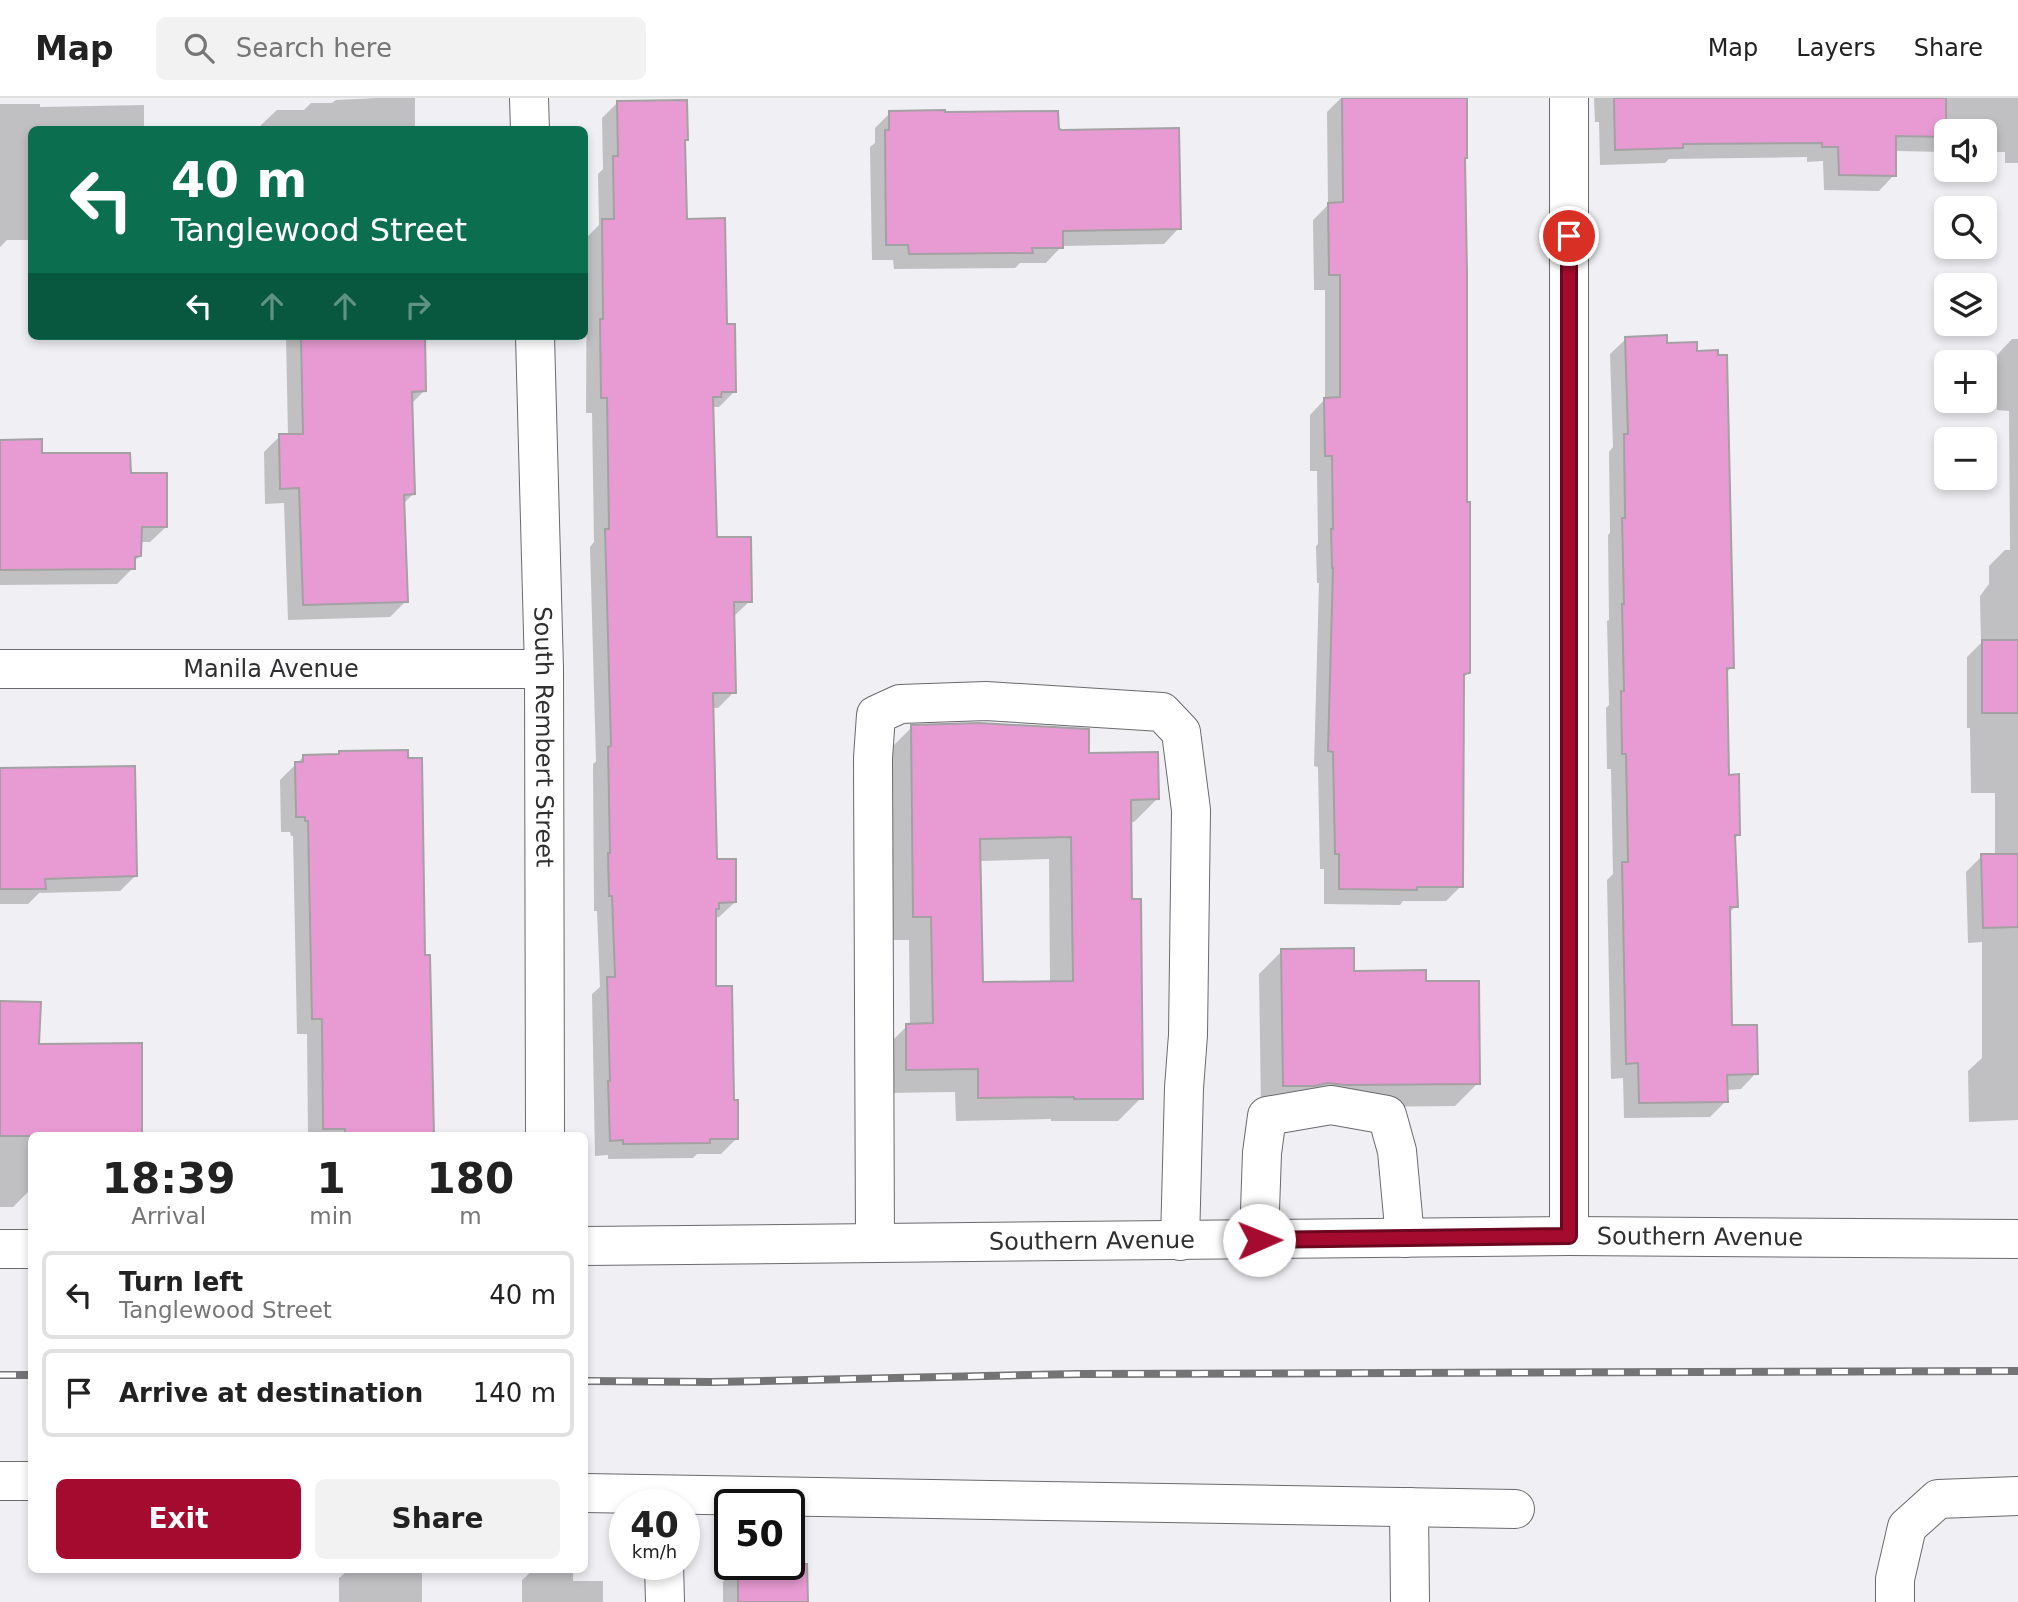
<!DOCTYPE html>
<meta charset="utf-8">
<style>
:root{--surface:#fff;--page:#f2f2f2;--text:#222;--muted:#767676;--line:#e0e0e0;--accent:#a50b2e}
body{margin:0;font-family:"DejaVu Sans",sans-serif;background:var(--page);color:var(--text);height:100vh;display:flex;flex-direction:column;font-size:26px;white-space:nowrap}
*{box-sizing:border-box;margin:0}
p{font-size:23px;color:var(--muted)}
.icon{flex:none;width:38px;height:38px;fill:none;stroke:currentColor;stroke-width:2;stroke-linecap:round;stroke-linejoin:round}
.map{position:relative;flex:1;overflow:hidden}
.drawer{position:absolute;left:28px;top:1034px;width:560px;height:441px;display:flex;flex-direction:column;background:var(--surface);border-radius:10px;box-shadow:0 4px 10px #0003}
.drawer>*{flex:none}
.hud{position:absolute;left:28px;top:28px;width:560px;height:214px;border-radius:10px;box-shadow:0 4px 10px #0003;background:#0b6e4f;color:#fff;overflow:hidden}
.fabs{position:absolute;left:1934px;top:21px;display:grid;gap:14px}
.fabs a{display:grid;place-items:center;width:63px;height:63px;border-radius:10px;background:var(--surface);box-shadow:0 4px 10px #0003;font-size:35px}
.speed{position:absolute;left:609px;top:1391px;display:flex;gap:14px;font-size:35px;font-weight:700;text-align:center}
.speed>*{display:grid;place-content:center;width:91px;height:91px;border-radius:50%;background:var(--surface);box-shadow:0 4px 10px #0003;line-height:1}
.speed small{font-size:18px;font-weight:400}
.speed .limit{border:4px solid #111;border-radius:10px;background:#fff;color:#111}
.pin{position:absolute;display:grid;place-items:center;width:60px;height:60px;color:#fff;margin:-30px;border:4px solid #fff;border-radius:50%;box-shadow:0 2px 7px #0007}
.me{position:absolute;width:77px;margin:-38px;rotate:89deg;stroke-linejoin:round;filter:drop-shadow(0 0 5px #0008)}
.turn{display:flex;align-items:center;gap:24px;height:147px;padding:0 28px;font-size:32px}
.turn .icon{width:91px;height:91px;stroke-width:2.5}
.turn b{display:block;font-size:49px;line-height:60px}
.lanes{display:flex;align-items:center;height:66px;padding:0 28px;background:#0003;justify-content:center;gap:35px;direction:ltr}
.lanes .off{opacity:.35}
.eta{display:flex;justify-content:space-evenly;align-items:center;height:119px;text-align:center}
.eta b{font-size:42px;font-weight:700;line-height:49px}
.button{display:flex;gap:14px;margin-top:auto;padding:14px 28px}
.button a{flex:1;height:80px;border-radius:10px;background:var(--accent);color:#fff;font-size:28px;font-weight:700;line-height:80px;text-align:center}
.button a+a{background:var(--page);color:var(--text)}
ul{padding:0;list-style:none}
li{display:flex;align-items:center;gap:21px;height:88px;margin:0 14px 10px;padding:0 14px;border:4px solid var(--line);border-radius:10px}
li div{flex:1}
li b{display:block;font-size:26px}
li em{font-style:normal}
header{display:flex;align-items:center;gap:42px;box-sizing:border-box;height:98px;padding:0 35px;background:var(--surface);border-bottom:2px solid var(--line)}
header strong{font-size:33px}
nav{display:flex;gap:38px;margin-inline-start:auto;font-size:24px}
.search{width:490px;height:63px;background:var(--page);display:flex;align-items:center;gap:18px;box-sizing:border-box;padding:0 24px;border-radius:10px;color:var(--muted);font-size:26px}
.map>svg:first-child{display:block}
.shadow{fill:#0003;fill-rule:evenodd}
.building{fill:#e89bd3;stroke:#a4a0a3;stroke-width:2;fill-rule:evenodd}
.lines{fill:none;stroke-linecap:round;stroke-linejoin:round}
.minor-casing{stroke:#696a6d;stroke-width:40}
.major-casing{stroke:#696a6d;stroke-width:40}
.minor{stroke:#fff;stroke-width:38}
.major{stroke:#fff;stroke-width:38}
.rail-casing{stroke:#747476;stroke-width:8}
.rail{stroke:#fff;stroke-width:5;stroke-dasharray:16;stroke-linecap:butt}
.route-casing{stroke:#6b071e;stroke-width:18}
.route{stroke:#a50b2e;stroke-width:12}
.labels{text-anchor:middle;stroke-width:5;stroke-linejoin:round;paint-order:stroke}
.street-label{font-size:24px;fill:#2f2f31;stroke:#fff}
</style>
<header>
<strong>Map</strong>
<div class="search"><svg class="icon" aria-label="search" viewBox="0 0 24 24"><circle cx="10" cy="10" r="6"/><path d="M15 15l6 6"/></svg>Search here</div>
<nav><a>Map</a><a>Layers</a><a>Share</a></nav>
</header>
<div class="map">
<svg width="2018" height="1504" viewBox="0 0 2018 1504">
<rect width="100%" height="100%" fill="#f0f0f4"/>
<g class="shadow">
<path d="M 377,0 L 415,0 L 415,32 L 261,32 L 261,27 L 277,12 L 304,12 L 311,5 L 332,5 L 336,2 Z"/>
<path d="M 1341,0 L 1465,0 L 1464,61 L 1468,575 L 1462,581 L 1461,788 L 1446,803 L 1403,803 L 1400,807 L 1324,806 L 1324,771 L 1320,771 L 1318,669 L 1314,668 L 1319,485 L 1317,485 L 1316,448 L 1318,446 L 1317,373 L 1310,373 L 1310,317 L 1325,301 L 1325,192 L 1314,192 L 1313,122 L 1328,107 L 1327,14 Z"/>
<path d="M 1594,0 L 2018,0 L 2018,65 L 2005,65 L 2005,54 L 1984,54 L 1984,33 L 1946,33 L 1946,54 L 1894,53 L 1894,77 L 1879,93 L 1824,92 L 1823,63 L 1807,64 L 1807,59 L 1669,61 L 1665,65 L 1600,67 L 1599,24 L 1595,24 Z"/>
<path d="M 617,5 L 686,41 L 683,44 L 685,122 L 726,228 L 734,294 L 719,309 L 712,309 L 715,441 L 750,503 L 734,518 L 734,594 L 718,610 L 712,610 L 715,763 L 735,804 L 719,819 L 714,820 L 714,890 L 737,1040 L 721,1056 L 697,1056 L 693,1060 L 608,1061 L 608,1057 L 595,1058 L 592,896 L 600,889 L 597,813 L 594,813 L 593,666 L 596,663 L 590,449 L 594,444 L 592,315 L 586,315 L 587,139 L 599,127 L 598,76 L 603,71 L 602,20 Z"/>
<path d="M 0,6 L 40,6 L 40,9 L 144,7 L 144,32 L 32,32 L 32,142 L 7,142 L 0,149 Z"/>
<path d="M 890,15 L 1057,33 L 1179,130 L 1164,146 L 1062,148 L 1046,165 L 1020,165 L 1015,170 L 894,171 L 893,162 L 872,162 L 870,49 L 875,45 L 875,30 Z"/>
<path d="M 286,238 L 423,238 L 424,293 L 411,306 L 413,396 L 403,406 L 406,503 L 390,519 L 288,522 L 284,405 L 265,406 L 264,354 L 280,338 L 288,338 Z"/>
<path d="M 1626,241 L 1732,569 L 1725,576 L 1727,678 L 1738,737 L 1733,742 L 1736,808 L 1728,816 L 1730,929 L 1756,975 L 1741,991 L 1726,992 L 1726,1003 L 1710,1019 L 1624,1020 L 1623,980 L 1611,981 L 1607,782 L 1613,776 L 1611,671 L 1607,671 L 1606,610 L 1609,607 L 1607,523 L 1609,522 L 1608,437 L 1610,435 L 1609,354 L 1613,349 L 1610,256 Z"/>
<path d="M 2012,241 L 2018,241 L 2018,1022 L 1969,1024 L 1968,973 L 1982,960 L 1982,844 L 1968,845 L 1966,774 L 1982,758 L 1995,758 L 1995,695 L 1971,695 L 1970,630 L 1967,630 L 1967,559 L 1981,545 L 1980,498 L 1989,486 L 1989,468 L 2005,452 L 2010,452 L 2009,313 L 1997,312 L 1997,257 Z"/>
<path d="M 0,344 L 40,357 L 129,377 L 166,429 L 150,444 L 140,444 L 140,458 L 133,464 L 133,470 L 117,486 L 0,487 Z"/>
<path d="M 912,629 L 1088,657 L 1157,701 L 1134,724 L 1129,724 L 1131,802 L 1141,1000 L 1118,1023 L 1051,1023 L 1051,1021 L 956,1023 L 955,994 L 884,995 L 884,951 L 907,928 L 910,928 L 909,842 L 891,842 L 889,652 ZM 1049,761 L 1050,885 L 981,885 L 979,763 Z"/>
<path d="M 340,655 L 424,858 L 432,1038 L 308,1038 L 307,936 L 297,936 L 293,738 L 291,738 L 290,734 L 281,734 L 280,682 L 303,659 L 337,658 Z"/>
<path d="M 0,671 L 135,778 L 120,793 L 39,795 L 28,806 L 0,806 Z"/>
<path d="M 1282,853 L 1352,875 L 1424,885 L 1478,985 L 1455,1008 L 1261,1010 L 1259,876 Z"/>
<path d="M 0,905 L 32,1038 L 32,1090 L 13,1109 L 0,1109 Z"/>
<path d="M 738,1468 L 806,1504 L 723,1504 L 723,1484 Z"/>
<path d="M 348,1472 L 422,1472 L 422,1504 L 339,1504 L 339,1480 Z"/>
<path d="M 533,1472 L 573,1472 L 573,1483 L 603,1483 L 603,1504 L 522,1504 L 522,1482 Z"/>
</g>
<g class="building">
<path d="M 1342,0 L 1467,0 L 1467,60 L 1465,60 L 1467,176 L 1467,404 L 1470,404 L 1470,575 L 1464,576 L 1463,789 L 1417,789 L 1417,792 L 1339,791 L 1339,756 L 1335,756 L 1333,654 L 1328,653 L 1333,470 L 1332,470 L 1331,431 L 1333,431 L 1332,358 L 1325,358 L 1324,300 L 1340,299 L 1340,177 L 1329,177 L 1328,105 L 1343,104 Z"/>
<path d="M 1614,0 L 1946,0 L 1946,39 L 1896,38 L 1896,78 L 1839,77 L 1838,49 L 1822,49 L 1822,45 L 1683,46 L 1683,50 L 1615,52 Z"/>
<path d="M 687,2 L 688,42 L 685,42 L 687,121 L 725,120 L 727,226 L 735,226 L 736,294 L 722,294 L 721,299 L 713,299 L 717,439 L 751,439 L 752,504 L 734,504 L 736,595 L 713,595 L 717,761 L 736,761 L 736,804 L 719,805 L 719,811 L 716,811 L 716,888 L 732,888 L 734,1002 L 738,1002 L 738,1041 L 710,1041 L 710,1045 L 623,1046 L 623,1042 L 610,1043 L 608,983 L 610,983 L 607,879 L 615,879 L 612,798 L 609,798 L 608,755 L 610,755 L 608,649 L 611,648 L 605,431 L 609,431 L 607,300 L 601,300 L 600,221 L 603,221 L 602,121 L 614,121 L 613,58 L 618,58 L 617,3 Z"/>
<path d="M 945,12 L 945,14 L 1058,13 L 1059,31 L 1062,32 L 1179,30 L 1181,131 L 1063,133 L 1063,150 L 1032,150 L 1033,155 L 909,156 L 908,147 L 886,147 L 885,32 L 889,32 L 889,13 Z"/>
<path d="M 1667,237 L 1667,245 L 1697,244 L 1697,253 L 1718,252 L 1718,257 L 1727,257 L 1734,570 L 1727,570 L 1729,677 L 1739,676 L 1740,737 L 1735,737 L 1738,809 L 1730,809 L 1732,927 L 1757,927 L 1758,976 L 1727,977 L 1728,1004 L 1639,1005 L 1638,965 L 1626,966 L 1622,764 L 1628,764 L 1626,656 L 1622,656 L 1621,593 L 1624,593 L 1622,506 L 1624,506 L 1622,420 L 1625,420 L 1624,336 L 1628,336 L 1625,239 Z"/>
<path d="M 301,238 L 425,238 L 426,293 L 412,294 L 415,396 L 404,397 L 408,504 L 303,507 L 299,390 L 280,391 L 279,336 L 303,336 Z"/>
<path d="M 42,341 L 42,355 L 130,355 L 131,375 L 167,375 L 167,429 L 142,429 L 141,458 L 135,459 L 135,471 L 0,472 L 0,342 Z"/>
<rect x="1982" y="542" width="36" height="73"/>
<path d="M 979,625 L 1089,631 L 1089,655 L 1158,654 L 1159,701 L 1131,702 L 1132,801 L 1141,801 L 1143,1001 L 1074,1001 L 1074,999 L 978,1000 L 978,971 L 906,972 L 906,926 L 933,925 L 931,819 L 913,819 L 911,627 ZM 1071,739 L 1073,883 L 983,884 L 980,741 Z"/>
<path d="M 408,652 L 408,660 L 422,660 L 425,857 L 430,857 L 434,1038 L 345,1038 L 345,1031 L 323,1031 L 322,921 L 312,921 L 308,723 L 305,723 L 305,719 L 296,719 L 295,664 L 303,664 L 303,657 L 339,656 L 339,653 Z"/>
<path d="M 135,668 L 137,778 L 45,781 L 46,791 L 0,791 L 0,670 Z"/>
<path d="M 1981,756 L 2018,756 L 2018,829 L 1983,830 Z"/>
<path d="M 1354,850 L 1354,873 L 1426,872 L 1426,883 L 1479,883 L 1480,986 L 1345,987 L 1328,985 L 1314,988 L 1283,988 L 1281,851 Z"/>
<path d="M 0,903 L 41,904 L 39,946 L 142,945 L 142,1038 L 0,1038 Z"/>
<path d="M 738,1466 L 807,1466 L 808,1504 L 738,1504 Z"/>
</g>
<g class="lines">
<g class="minor-casing">
<g id="minor">
<path d="M 529,0 L 530,32"/>
<path d="M 1569,0 L 1569,1138"/>
<path id="s1" d="M 535,238 L 544,571 L 545,1038"/>
<path id="s2" d="M 0,571 L 544,571"/>
<path d="M 1259,1141 L 1262,1055 L 1267,1018 L 1331,1007 L 1387,1017 L 1397,1053 L 1405,1140"/>
<path d="M 875,1145 L 873,660 L 876,617 L 900,606 L 986,603 L 1162,614 L 1181,634 L 1191,712 L 1188,937 L 1184,990 L 1180,1143"/>
<path d="M 0,1383 L 32,1383"/>
<path d="M 584,1395 L 1515,1411"/>
<path d="M 1409,1409 L 1410,1504"/>
<path d="M 664,1466 L 665,1504"/>
<path d="M 1895,1504 L 1895,1481 L 1907,1429 L 1938,1401 L 2018,1398"/>
</g>
</g>
<g class="major-casing">
<g id="major">
<path id="s3" d="M 584,1148 L 1569,1138 L 2018,1141"/>
<path d="M 0,1151 L 32,1151"/>
</g>
</g>
<use href="#minor" class="minor"/>
<use href="#major" class="major"/>
<g class="rail-casing">
<g id="rail">
<path d="M 0,1277 L 32,1277"/>
<path d="M 584,1283 L 713,1284 L 1078,1276 L 2018,1273"/>
</g>
</g>
<use href="#rail" class="rail"/>
</g>
<g class="lines">
<g class="route-casing">
<path id="route" d="M 1259,1142 L 1569,1138 L 1569,138"/>
</g>
<use href="#route" class="route"/>
</g>
<g class="labels">
<g class="street-label">
<text dy="8" stroke="none"><textPath href="#s2" startOffset="271">Manila Avenue</textPath></text>
<text dy="8" stroke="none"><textPath href="#s1" startOffset="401">South Rembert Street</textPath></text>
<text dy="8" stroke="none"><textPath href="#s3" startOffset="1116">Southern Avenue</textPath></text>
<text dy="8" stroke="none"><textPath href="#s3" startOffset="508">Southern Avenue</textPath></text>
</g>
</g>
</svg>
<div class="fabs">
<a><svg class="icon" aria-label="sound" viewBox="0 0 24 24"><path d="M4 9h4l5-4v14l-5-4H4zM17 9q2 3 0 6"/></svg></a>
<a><svg class="icon" aria-label="search" viewBox="0 0 24 24"><circle cx="10" cy="10" r="6"/><path d="M15 15l6 6"/></svg></a>
<a><svg class="icon" aria-label="layers" viewBox="0 0 24 24"><path d="M12 4l9 5-9 5-9-5zM3 14l9 5 9-5"/></svg></a>
<a>+</a>
<a>−</a>
</div>
<div class="speed"><div>40<small>km/h</small></div><div class="limit">50</div></div>
<div class="pin" style="left:1569px;top:138px;background:#d93025"><svg class="icon" aria-label="arrive" viewBox="0 0 24 24"><path d="M6 21V4h12l-3 4 3 4H6"/></svg></div>
<svg class="me" style="left:1259px;top:1142px" viewBox="-20 -20 40 40"><circle r="19" fill="#fff"/><path d="M0-13L10 11 0 6-10 11z" fill="#a50b2e"/></svg>
<div class="hud">
<div class="turn"><svg class="icon" aria-label="left" viewBox="0 0 24 24"><path d="M17 20v-9H6M10 6l-5 5 5 5"/></svg><div><b>40 m</b>Tanglewood Street</div></div>
<div class="lanes"><svg class="icon" aria-label="left" viewBox="0 0 24 24"><path d="M17 20v-9H6M10 6l-5 5 5 5"/></svg><svg class="icon off" aria-label="ahead" viewBox="0 0 24 24"><path d="M12 20V5M6 11l6-6 6 6"/></svg><svg class="icon off" aria-label="ahead" viewBox="0 0 24 24"><path d="M12 20V5M6 11l6-6 6 6"/></svg><svg class="icon off" aria-label="right" viewBox="0 0 24 24"><path d="M7 20v-9h11M14 6l5 5-5 5"/></svg></div>
</div>
<section class="drawer">
<div class="eta">
<div><b>18:39</b><p>Arrival</p></div>
<div><b>1</b><p>min</p></div>
<div><b>180</b><p>m</p></div>
</div>
<ul>
<li><svg class="icon" aria-label="left" viewBox="0 0 24 24"><path d="M17 20v-9H6M10 6l-5 5 5 5"/></svg><div><b>Turn left</b><p>Tanglewood Street</p></div><em>40 m</em></li>
<li><svg class="icon" aria-label="arrive" viewBox="0 0 24 24"><path d="M6 21V4h12l-3 4 3 4H6"/></svg><div><b>Arrive at destination</b></div><em>140 m</em></li>
</ul>
<div class="button"><a>Exit</a><a>Share</a></div>
</section>
</div>
